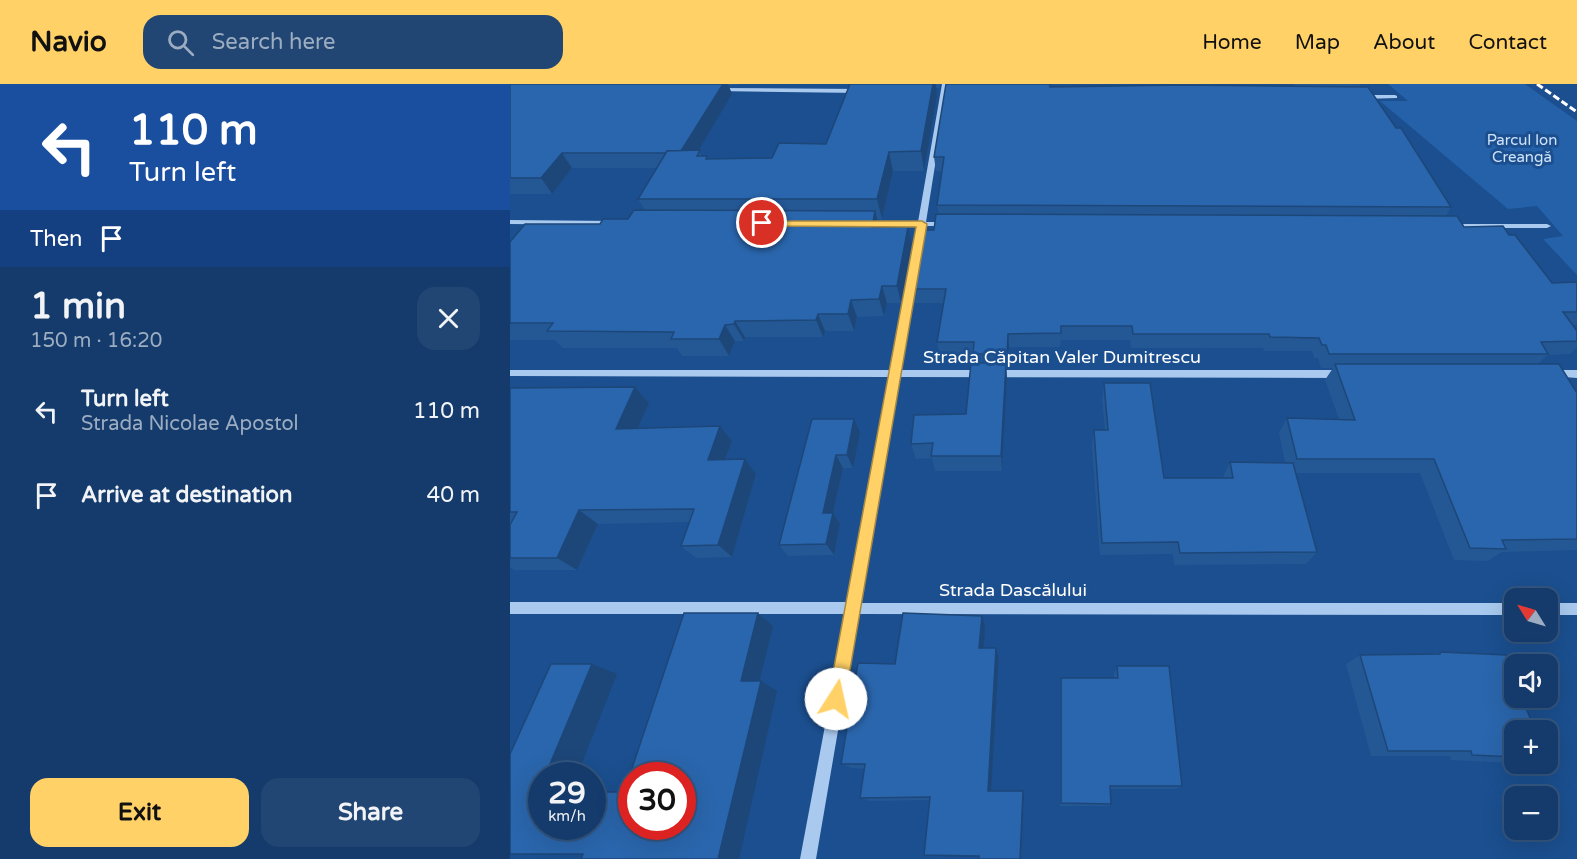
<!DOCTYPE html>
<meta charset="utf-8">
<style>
:root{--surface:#143b6b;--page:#214673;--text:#f1f3f6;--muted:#9dadc1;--line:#33557e;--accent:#ffd166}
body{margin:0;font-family:"Varela Round",sans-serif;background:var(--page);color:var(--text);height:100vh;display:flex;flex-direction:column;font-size:22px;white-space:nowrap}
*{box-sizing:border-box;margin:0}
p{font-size:20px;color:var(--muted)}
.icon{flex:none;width:33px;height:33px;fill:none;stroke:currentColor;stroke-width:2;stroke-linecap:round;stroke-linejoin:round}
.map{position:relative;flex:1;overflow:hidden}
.drawer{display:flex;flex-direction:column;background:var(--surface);width:510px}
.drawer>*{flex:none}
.banner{background:#1a4fa0;color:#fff;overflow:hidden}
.needle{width:39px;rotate:307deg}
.tools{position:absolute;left:994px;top:504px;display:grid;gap:12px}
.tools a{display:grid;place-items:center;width:54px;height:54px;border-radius:12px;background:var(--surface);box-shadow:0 6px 24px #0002,0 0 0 2px var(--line);font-size:30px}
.speed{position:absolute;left:18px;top:678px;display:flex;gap:12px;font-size:30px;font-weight:700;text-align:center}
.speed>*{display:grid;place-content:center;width:78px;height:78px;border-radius:50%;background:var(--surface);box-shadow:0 6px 24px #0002,0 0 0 2px var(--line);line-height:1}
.speed small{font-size:15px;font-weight:400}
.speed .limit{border:9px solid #d22;background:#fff;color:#111}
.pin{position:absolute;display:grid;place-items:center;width:51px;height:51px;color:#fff;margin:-26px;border:3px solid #fff;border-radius:50%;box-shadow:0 2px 6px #0007}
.me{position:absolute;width:66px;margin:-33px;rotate:10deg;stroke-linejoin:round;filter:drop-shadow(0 0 4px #0008)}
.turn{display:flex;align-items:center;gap:21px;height:126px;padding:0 30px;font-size:27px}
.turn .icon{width:78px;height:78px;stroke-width:2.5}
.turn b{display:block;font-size:42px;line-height:51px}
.then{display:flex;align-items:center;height:57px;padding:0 30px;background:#0003;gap:12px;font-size:22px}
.round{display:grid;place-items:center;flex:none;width:63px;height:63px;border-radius:18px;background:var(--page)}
.head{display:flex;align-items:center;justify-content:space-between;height:102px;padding:0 30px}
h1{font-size:36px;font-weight:700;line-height:45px}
.action{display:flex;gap:12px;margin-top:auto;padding:12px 30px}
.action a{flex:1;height:69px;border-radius:18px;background:var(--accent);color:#111;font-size:24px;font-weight:700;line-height:69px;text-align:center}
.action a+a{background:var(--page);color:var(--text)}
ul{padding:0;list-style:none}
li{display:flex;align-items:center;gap:18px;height:84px;padding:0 30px}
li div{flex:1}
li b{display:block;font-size:22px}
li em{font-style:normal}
header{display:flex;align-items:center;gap:36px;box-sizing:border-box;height:84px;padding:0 30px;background:var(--accent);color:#111}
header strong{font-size:28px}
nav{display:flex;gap:33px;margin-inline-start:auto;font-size:21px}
.search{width:420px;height:54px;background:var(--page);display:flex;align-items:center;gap:15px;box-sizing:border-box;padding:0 21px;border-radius:18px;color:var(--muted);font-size:22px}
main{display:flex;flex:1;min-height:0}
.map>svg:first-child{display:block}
.green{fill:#2461a8}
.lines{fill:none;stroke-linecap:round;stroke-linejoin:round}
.minor{fill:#a9c9ee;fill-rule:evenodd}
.rail{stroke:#fff;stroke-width:3;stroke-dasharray:7 3;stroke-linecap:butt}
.wall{fill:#245895}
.shaded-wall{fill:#1d4779}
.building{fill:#2a66ad;stroke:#1d4779;stroke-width:1.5;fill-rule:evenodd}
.route{fill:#ffd166;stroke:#a68842;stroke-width:1.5}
.labels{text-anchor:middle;stroke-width:6;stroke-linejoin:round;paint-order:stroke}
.far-park-label{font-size:15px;fill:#cfe3fa;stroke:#1b4f8f}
.street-label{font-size:18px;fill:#fff;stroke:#1b4f8f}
</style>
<header>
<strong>Navio</strong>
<div class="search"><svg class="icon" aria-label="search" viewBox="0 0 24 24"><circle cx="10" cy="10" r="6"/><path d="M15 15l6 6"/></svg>Search here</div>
<nav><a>Home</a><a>Map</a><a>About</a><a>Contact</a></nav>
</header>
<main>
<section class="drawer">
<div class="banner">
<div class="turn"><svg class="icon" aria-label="left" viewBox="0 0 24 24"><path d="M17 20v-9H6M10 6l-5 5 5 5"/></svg><div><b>110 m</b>Turn left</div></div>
<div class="then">Then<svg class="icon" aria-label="arrive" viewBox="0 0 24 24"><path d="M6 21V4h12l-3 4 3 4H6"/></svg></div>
</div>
<div class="head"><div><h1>1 min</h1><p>150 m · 16:20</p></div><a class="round"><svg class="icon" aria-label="close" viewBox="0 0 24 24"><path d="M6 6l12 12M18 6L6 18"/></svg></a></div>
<ul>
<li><svg class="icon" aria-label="left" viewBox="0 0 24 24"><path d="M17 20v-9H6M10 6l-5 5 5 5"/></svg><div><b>Turn left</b><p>Strada Nicolae Apostol</p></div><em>110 m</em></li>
<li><svg class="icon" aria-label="arrive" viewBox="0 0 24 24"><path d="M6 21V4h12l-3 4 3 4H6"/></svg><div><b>Arrive at destination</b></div><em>40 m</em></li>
</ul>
<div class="action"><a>Exit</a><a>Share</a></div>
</section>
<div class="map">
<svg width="1067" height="775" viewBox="0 0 1067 775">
<rect width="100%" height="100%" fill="#1b4f8f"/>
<path class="green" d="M 878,0 L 1015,0 L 1067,37 L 1067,191 L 1033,155 L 1053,152 L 1027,122 L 998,125 L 870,17 L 898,17 Z"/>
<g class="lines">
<g class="minor">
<path d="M 432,0 L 438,0 L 416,138 L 438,138 L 442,140 L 438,142 L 415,142 L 391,286 L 833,286 L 838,290 L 833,294 L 390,293 L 351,519 L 1005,519 L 1005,531 L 348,530 L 306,775 L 290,775 L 336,530 L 0,530 L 0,518 L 339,518 L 381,293 L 0,292 L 0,286 L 382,286 L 407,142 L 354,142 L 350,140 L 354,138 L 408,138 Z"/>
<path d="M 205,4 L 351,5 L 354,7 L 351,9 L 207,7 L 204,5 Z"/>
<path d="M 885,11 L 887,12 L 887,14 L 852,15 L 849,13 L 852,11 Z"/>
<path d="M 0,136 L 105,137 L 109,139 L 105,141 L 0,140 Z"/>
<path d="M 936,140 L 1037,140 L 1041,142 L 1037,144 L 939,144 L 935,142 Z"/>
<path d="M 1043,286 L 1067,286 L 1067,294 L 1040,292 L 1038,290 Z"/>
<rect x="1038" y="519" width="29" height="12"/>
</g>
<path class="rail" d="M 1027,0 L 1067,28"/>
</g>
<g class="wall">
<path d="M 0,0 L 228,0 L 227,1 L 218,1 L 222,10 L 188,66 L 192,72 L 197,72 L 199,75 L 262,74 L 316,60 L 340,0 L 430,0 L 429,4 L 426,4 L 427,12 L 414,87 L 383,87 L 372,135 L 368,135 L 370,143 L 398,143 L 402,160 L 391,219 L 377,219 L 374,232 L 347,233 L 344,247 L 315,247 L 313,253 L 235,253 L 234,257 L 225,257 L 219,272 L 172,272 L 167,264 L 53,264 L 45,256 L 0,256 L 0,158 L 90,140 L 118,135 L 135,126 L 128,115 L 146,84 L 62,84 L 42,110 L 0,110 Z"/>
<path d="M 669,0 L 704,0 L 703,2 L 785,3 L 783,0 L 850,0 L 849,3 L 941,123 L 936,132 L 954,143 L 999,151 L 1042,199 L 1067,198 L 1067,241 L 1062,241 L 1067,247 L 1067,263 L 1060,270 L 1038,271 L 1028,280 L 1067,309 L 1067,466 L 992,468 L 978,477 L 944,476 L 910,389 L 786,389 L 807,468 L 796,480 L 664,481 L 663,470 L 590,471 L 582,362 L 584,346 L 595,346 L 592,315 L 594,299 L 654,394 L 714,394 L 713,393 L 720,378 L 775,378 L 769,349 L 777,334 L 829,335 L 815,296 L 823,284 L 811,284 L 808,274 L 804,274 L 802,267 L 754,267 L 753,264 L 621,264 L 620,256 L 551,256 L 550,263 L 499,263 L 498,284 L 496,284 L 497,295 L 492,387 L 425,387 L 422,374 L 406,375 L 401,360 L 456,330 L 464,279 L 463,272 L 430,272 L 427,258 L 434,219 L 404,219 L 401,205 L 429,130 L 427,121 L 432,87 L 426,87 L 424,73 L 540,3 L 669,1 Z"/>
<path d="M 125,303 L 139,319 L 128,344 L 210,342 L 222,357 L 216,375 L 235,375 L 246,390 L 222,473 L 186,474 L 171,462 L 180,438 L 88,440 L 67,486 L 5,486 L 0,484 L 0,304 Z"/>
<path d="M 302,335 L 350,349 L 343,384 L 333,384 L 323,429 L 330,440 L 324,471 L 278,472 L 269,461 Z"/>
<path d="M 475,543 L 473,564 L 486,564 L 489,574 L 481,707 L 513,707 L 514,710 L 511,775 L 469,775 L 469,772 L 420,716 L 360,717 L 350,714 L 354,685 L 342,684 L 331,680 L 385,580 Z"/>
<path d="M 930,568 L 1005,646 L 1005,679 L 941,676 L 940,672 L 861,672 L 836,580 L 850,571 L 925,570 Z"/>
<path d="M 607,582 L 672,702 L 665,705 L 601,705 L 601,720 L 598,722 L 550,722 L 550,602 L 551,594 L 604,594 L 604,590 Z"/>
</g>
<g class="shaded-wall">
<path d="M 213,0 L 218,0 L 222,10 L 178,84 L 170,69 Z"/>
<path d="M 423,0 L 426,0 L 427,12 L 414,87 L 411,67 Z"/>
<path d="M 379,68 L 383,87 L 372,135 L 367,115 Z"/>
<path d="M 52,69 L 62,84 L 42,110 L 31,94 Z"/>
<path d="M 365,127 L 370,144 L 362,143 Z"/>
<path d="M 398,143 L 402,160 L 391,219 L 387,202 Z"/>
<path d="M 372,202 L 377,219 L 374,232 L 369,215 Z"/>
<path d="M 341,216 L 347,233 L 344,247 L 338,230 Z"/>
<path d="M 308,230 L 315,247 L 313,253 L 306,236 Z"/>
<path d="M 225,237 L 235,253 L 234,257 L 224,240 Z"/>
<path d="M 215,241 L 225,257 L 219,272 L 209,255 Z"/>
<path d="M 498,250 L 499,263 L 498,284 L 497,270 Z"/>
<path d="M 496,279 L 497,295 L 492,387 L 491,372 Z"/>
<path d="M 125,303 L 139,319 L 121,360 L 106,345 Z"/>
<path d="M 344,335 L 350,349 L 343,384 L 337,371 Z"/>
<path d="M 210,342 L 222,357 L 210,390 L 198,376 Z"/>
<path d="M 326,371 L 333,384 L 323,429 L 330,440 L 324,471 L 316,460 L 313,429 Z"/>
<path d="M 235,375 L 246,390 L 222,473 L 208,461 Z"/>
<path d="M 69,426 L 88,440 L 67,486 L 47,474 Z"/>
<path d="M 248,529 L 263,542 L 247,607 L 231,597 Z"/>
<path d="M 472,532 L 475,543 L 473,574 L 469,564 Z"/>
<path d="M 486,564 L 489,574 L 481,710 L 478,707 Z"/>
<path d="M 82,580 L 107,590 L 67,692 L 35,692 Z"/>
<path d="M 251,597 L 267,607 L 229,775 L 208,775 Z"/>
<path d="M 513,707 L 514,710 L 511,775 L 510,775 Z"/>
</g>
<g class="building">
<path d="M 0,0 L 213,0 L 171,67 L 157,67 L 156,69 L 52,69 L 31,94 L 0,94 Z"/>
<path d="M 340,0 L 423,0 L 411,67 L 379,68 L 367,115 L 128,115 L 157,67 L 190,66 L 187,72 L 197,72 L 196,75 L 262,74 L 269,59 L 316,60 Z"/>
<path d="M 436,0 L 540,0 L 540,3 L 674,1 L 858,3 L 886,44 L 891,44 L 941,123 L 427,121 L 434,73 L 424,73 Z"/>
<path d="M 124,126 L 365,127 L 362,143 L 398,143 L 387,202 L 372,202 L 369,215 L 341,216 L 338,230 L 308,230 L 306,236 L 225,237 L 224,240 L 215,241 L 209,255 L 161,255 L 164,248 L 37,247 L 43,239 L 0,239 L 0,158 L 15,140 L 90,140 L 93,135 L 118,135 Z"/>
<path d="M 426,130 L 947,132 L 954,143 L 993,142 L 999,151 L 1005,151 L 1042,199 L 1067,198 L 1067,228 L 1053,228 L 1067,247 L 1067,257 L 1031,258 L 1038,270 L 819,270 L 816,261 L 812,261 L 809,254 L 760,253 L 759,250 L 623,250 L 622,242 L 551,242 L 551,249 L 498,250 L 497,270 L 463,270 L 464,258 L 427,258 L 436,205 L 401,205 L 412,146 L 424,146 Z"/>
<path d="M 461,279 L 496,279 L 491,372 L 421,372 L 423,359 L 401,360 L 404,331 L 456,330 Z"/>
<path d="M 825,280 L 1049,280 L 1067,309 L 1067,455 L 992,456 L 996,465 L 960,464 L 924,375 L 787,375 L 777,334 L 845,336 Z"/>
<path d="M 594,299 L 640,299 L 654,394 L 723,394 L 720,378 L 783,379 L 807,468 L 670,469 L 668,458 L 592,459 L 584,346 L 598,346 Z"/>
<path d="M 125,303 L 106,345 L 210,342 L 198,376 L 235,375 L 208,461 L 171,462 L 184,425 L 69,426 L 47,474 L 0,474 L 0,441 L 7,428 L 0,428 L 0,304 Z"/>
<path d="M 302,335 L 344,335 L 337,371 L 326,371 L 313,429 L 323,429 L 316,460 L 269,461 Z"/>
<path d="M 174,529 L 248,529 L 231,597 L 251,597 L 208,775 L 71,775 L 73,770 L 0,770 L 0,670 L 41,580 L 82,580 L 35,692 L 32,692 L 32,700 L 29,706 L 32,706 L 32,742 L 82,742 L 82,708 L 114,708 ZM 122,692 L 172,692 L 172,742 L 122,742 Z"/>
<path d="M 393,529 L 472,532 L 469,564 L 486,564 L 478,707 L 513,707 L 510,775 L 469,775 L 469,772 L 414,771 L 420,713 L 350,714 L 355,680 L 331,680 L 348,579 L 385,580 Z"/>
<path d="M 930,568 L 996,571 L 1005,594 L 1005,614 L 1012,614 L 1025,646 L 1005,646 L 1005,673 L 962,671 L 961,667 L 878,667 L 850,571 L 930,570 Z"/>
<path d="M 607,582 L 659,582 L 672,702 L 600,702 L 601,720 L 551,719 L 551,594 L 608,594 Z"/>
</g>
<path class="route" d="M 248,137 L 412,137 L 417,140 L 335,615 L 332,621 L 326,623 L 320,621 L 318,615 L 406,143 L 252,142 L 248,141 Z"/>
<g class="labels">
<g class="far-park-label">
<text x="1012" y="61">Parcul Ion<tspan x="1012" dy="17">Creangă</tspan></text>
</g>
<g class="street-label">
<text x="552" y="279">Strada Căpitan Valer Dumitrescu</text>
<text x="503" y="512">Strada Dascălului</text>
</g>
</g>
</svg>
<div class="tools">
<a><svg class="needle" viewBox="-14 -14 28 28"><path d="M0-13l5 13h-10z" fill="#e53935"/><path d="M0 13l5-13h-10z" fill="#9dadc1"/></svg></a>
<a><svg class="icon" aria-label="sound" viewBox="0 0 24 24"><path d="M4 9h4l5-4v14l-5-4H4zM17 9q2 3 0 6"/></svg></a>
<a>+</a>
<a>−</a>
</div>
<div class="speed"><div>29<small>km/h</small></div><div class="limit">30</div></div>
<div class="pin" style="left:252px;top:139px;background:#d93025"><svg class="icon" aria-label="arrive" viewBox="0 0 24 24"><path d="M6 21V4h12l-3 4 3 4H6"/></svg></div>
<svg class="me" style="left:326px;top:615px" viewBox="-20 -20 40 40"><circle r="19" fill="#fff"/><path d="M0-13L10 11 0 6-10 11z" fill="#ffd166"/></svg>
</div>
</main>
